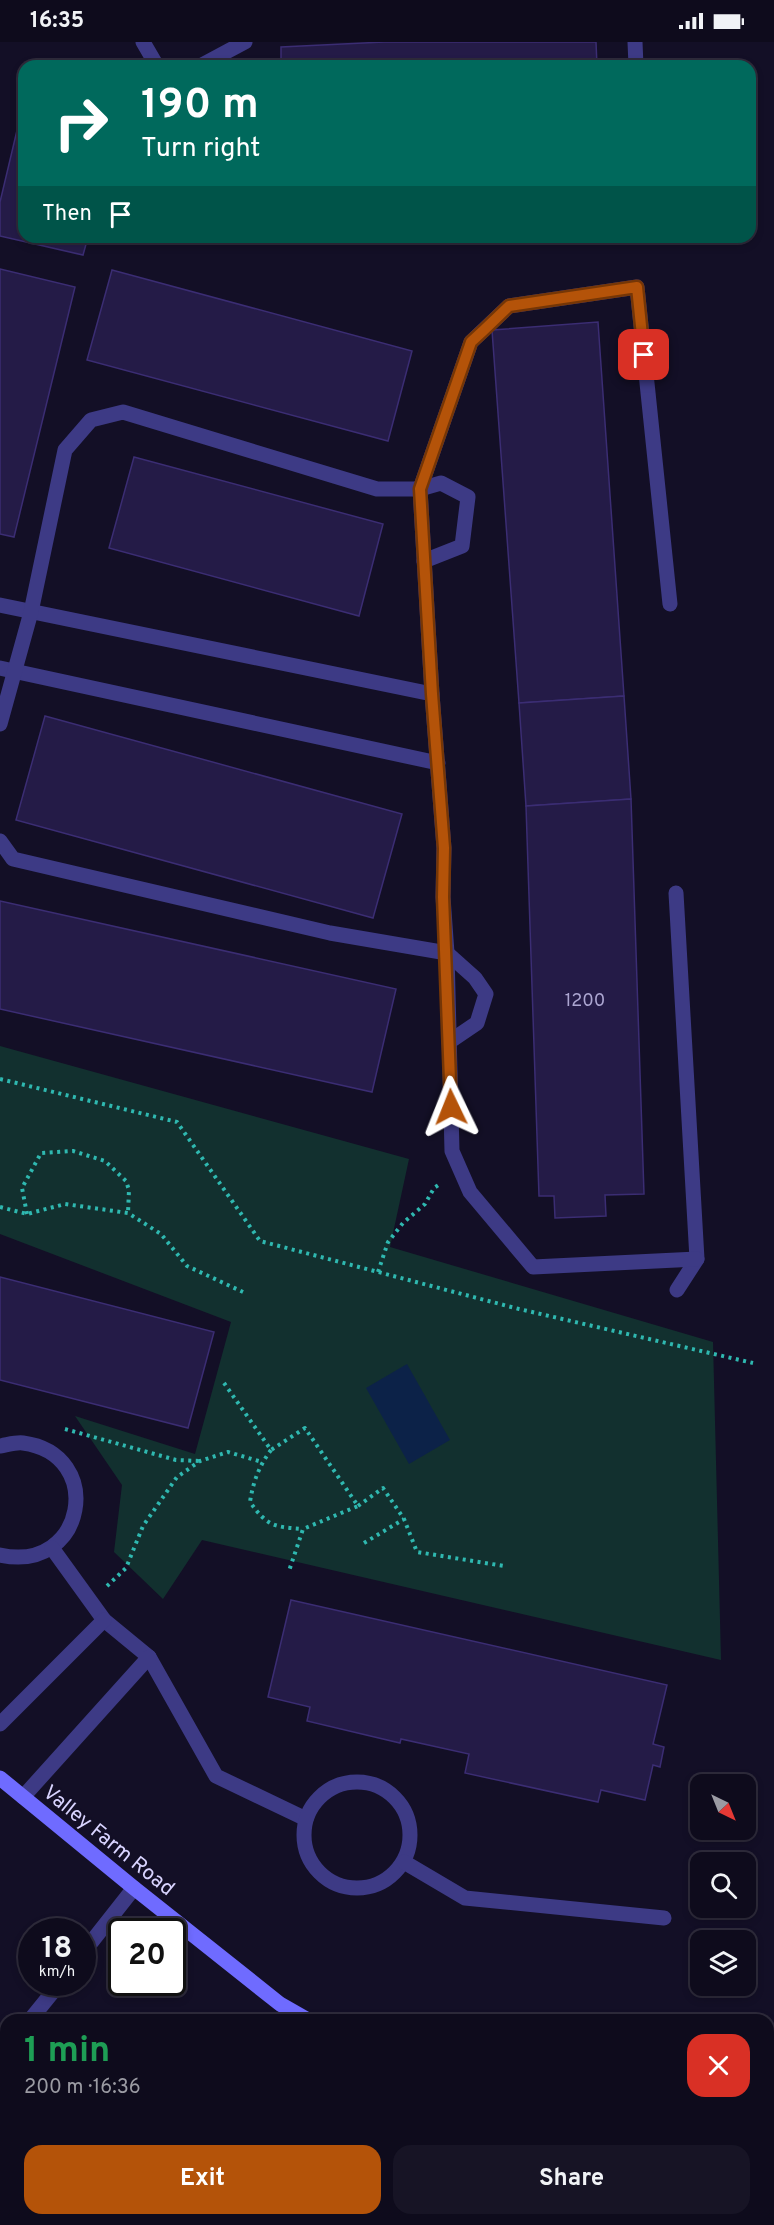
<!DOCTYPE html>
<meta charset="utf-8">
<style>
:root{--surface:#0e0b1c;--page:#171425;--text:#f1f3f6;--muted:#9b9ba3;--line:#2e2b3b;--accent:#b45309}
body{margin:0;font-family:Overpass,sans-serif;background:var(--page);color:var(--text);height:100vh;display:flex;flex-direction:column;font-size:22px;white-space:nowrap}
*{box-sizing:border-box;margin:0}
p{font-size:20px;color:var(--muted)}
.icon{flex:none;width:33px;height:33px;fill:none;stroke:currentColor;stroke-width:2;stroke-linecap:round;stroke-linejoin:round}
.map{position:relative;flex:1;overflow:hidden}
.side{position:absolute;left:0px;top:1972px;width:774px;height:212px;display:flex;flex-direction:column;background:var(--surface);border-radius:18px 18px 0 0;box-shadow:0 3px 9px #0003,0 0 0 2px var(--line)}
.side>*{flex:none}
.top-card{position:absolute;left:18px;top:18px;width:738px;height:183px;border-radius:18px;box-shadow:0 3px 9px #0003,0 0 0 2px var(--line);background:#00695c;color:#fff;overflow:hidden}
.needle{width:39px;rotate:137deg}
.buttons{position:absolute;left:690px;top:1732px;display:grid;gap:12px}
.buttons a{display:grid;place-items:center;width:66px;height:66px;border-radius:12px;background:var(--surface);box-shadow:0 3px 9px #0003,0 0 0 2px var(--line);font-size:30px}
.speed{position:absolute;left:18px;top:1876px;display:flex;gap:12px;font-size:30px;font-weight:700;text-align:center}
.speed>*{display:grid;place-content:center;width:78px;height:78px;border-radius:50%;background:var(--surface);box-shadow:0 3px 9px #0003,0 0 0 2px var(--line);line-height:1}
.speed small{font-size:15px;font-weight:400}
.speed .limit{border:3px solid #111;border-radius:9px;background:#fff;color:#111}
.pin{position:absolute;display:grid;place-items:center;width:51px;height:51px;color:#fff;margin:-26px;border-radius:12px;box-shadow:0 3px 9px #0006}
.me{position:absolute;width:66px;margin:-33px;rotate:358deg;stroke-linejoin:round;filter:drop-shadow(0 0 4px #0008)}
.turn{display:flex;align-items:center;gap:21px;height:126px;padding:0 24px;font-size:27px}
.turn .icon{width:78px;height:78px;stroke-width:2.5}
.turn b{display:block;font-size:42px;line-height:51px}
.then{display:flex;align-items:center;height:57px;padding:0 24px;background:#0003;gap:12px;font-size:22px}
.round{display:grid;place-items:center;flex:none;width:63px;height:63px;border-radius:18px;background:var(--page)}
.head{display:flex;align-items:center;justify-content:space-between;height:102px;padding:0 24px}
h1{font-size:36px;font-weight:700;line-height:45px;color:#1e9e55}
.button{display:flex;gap:12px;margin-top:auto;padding:12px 24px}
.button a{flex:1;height:69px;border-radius:18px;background:var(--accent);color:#fff;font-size:24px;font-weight:700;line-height:69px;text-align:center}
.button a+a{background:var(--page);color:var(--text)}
.status{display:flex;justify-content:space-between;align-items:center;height:42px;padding:0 30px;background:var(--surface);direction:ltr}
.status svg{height:16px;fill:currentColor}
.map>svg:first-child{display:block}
.green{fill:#12302f}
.water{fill:#0c2248}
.building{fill:#241b47;stroke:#3b2d73;stroke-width:1.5}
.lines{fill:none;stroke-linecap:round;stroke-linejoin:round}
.path{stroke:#2fb8b0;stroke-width:4;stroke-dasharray:3 4.5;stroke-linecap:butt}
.lane{stroke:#3d3a85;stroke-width:15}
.street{stroke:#3d3a85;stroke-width:15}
.secondary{stroke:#6f6bff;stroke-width:15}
.primary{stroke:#c25bff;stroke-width:15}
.route-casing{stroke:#753606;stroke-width:15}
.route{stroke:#b45309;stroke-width:10}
.labels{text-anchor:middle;stroke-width:4.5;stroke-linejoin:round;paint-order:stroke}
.number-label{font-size:18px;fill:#aca6d1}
.street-label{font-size:21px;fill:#d9d4ff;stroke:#130f26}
</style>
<div class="status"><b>16:35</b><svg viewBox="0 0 49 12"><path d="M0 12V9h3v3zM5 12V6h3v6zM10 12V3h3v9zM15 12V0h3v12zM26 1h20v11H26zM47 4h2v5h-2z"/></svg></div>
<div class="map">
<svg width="774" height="2183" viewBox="0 0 774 2183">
<rect width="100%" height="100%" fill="#130f26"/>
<path class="green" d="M 0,1004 L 409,1117 L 390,1205 L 713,1300 L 721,1618 L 202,1498 L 163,1557 L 114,1510 L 122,1443 L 75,1374 L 195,1412 L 231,1280 L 0,1192 Z"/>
<path class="water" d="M 407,1322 L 450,1398 L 409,1422 L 366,1346 Z"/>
<g class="building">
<path d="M 384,0 L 596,0 L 597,24 L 281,24 L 281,5 Z"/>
<path d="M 19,80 L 24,81 L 24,195 L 88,195 L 83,213 L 0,194 L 0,160 Z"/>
<path d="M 0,227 L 75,245 L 14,495 L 0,492 Z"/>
<path d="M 112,228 L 412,309 L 388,399 L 87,318 Z"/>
<path d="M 598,280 L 624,654 L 519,661 L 492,288 Z"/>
<path d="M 134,415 L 383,482 L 359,574 L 109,506 Z"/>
<path d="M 624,654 L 631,757 L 526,764 L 519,661 Z"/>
<path d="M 45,674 L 402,772 L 373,876 L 16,778 Z"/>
<path d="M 631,757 L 644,1152 L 605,1153 L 606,1174 L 555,1176 L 554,1154 L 539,1154 L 526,764 Z"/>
<path d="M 0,859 L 396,947 L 372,1050 L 0,967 Z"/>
<path d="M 0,1235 L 214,1290 L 188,1386 L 0,1338 Z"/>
<path d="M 291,1558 L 667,1643 L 653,1702 L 664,1705 L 660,1725 L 653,1723 L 645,1758 L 601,1748 L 598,1760 L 465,1731 L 469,1712 L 401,1697 L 400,1701 L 307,1679 L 310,1665 L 268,1655 Z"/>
</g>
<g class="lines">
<g class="path">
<path d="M 0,1037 L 177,1080 L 260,1199 L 519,1267 L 753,1321"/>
<path d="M 0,1165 L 27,1172 L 65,1162 L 128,1171 L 161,1192 L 187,1224 L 243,1250"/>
<path d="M 27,1172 L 22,1146 L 41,1111 L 73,1109 L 105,1119 L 126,1139 L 129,1148 L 128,1171"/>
<path d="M 378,1230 L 388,1200 L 403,1181 L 425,1162 L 434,1146 L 440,1142"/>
<path d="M 224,1341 L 271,1408 L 305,1386 L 358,1464 L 303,1487 L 289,1529"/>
<path d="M 65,1387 L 176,1418 L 200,1419"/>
<path d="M 271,1408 C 259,1424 253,1440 250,1460 C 267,1484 274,1485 303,1487"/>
<path d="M 358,1464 L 383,1446 L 404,1477 L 417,1510 L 504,1524"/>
<path d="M 364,1501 L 404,1477"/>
<path d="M 107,1544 L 126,1526 L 143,1484 L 177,1435 L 200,1419 L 228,1410 L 262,1420"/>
</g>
<g class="lane">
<path d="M 143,0 L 157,24"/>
<path d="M 635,0 L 636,24"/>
<path d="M 200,24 L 245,0"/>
<path d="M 420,447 L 471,300 L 509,264 L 637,245 L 670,562"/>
<path d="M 420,447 L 441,441 L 468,455 L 462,504 L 424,519"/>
<path d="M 0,563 L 432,652"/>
<path d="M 0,626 L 438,721"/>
<path d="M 0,682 L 31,570 L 65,408 L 91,378 L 123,370 L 377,447 L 420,447 L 432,652 L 444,806 L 443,855 L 447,911 L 330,891 L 13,817 L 0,799"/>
<path d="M 676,851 L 697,1217 L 677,1248"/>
<path d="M 447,911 L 452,1109 L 470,1150 L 533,1225 L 697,1217"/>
<path d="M 447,911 L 475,936 L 486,952 L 477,981 L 449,1000"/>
<path d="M 0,1404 C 7,1403 16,1400 23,1401 C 106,1412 86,1532 0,1513"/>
<path d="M 52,1506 L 104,1578 L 149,1615 L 216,1734 L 306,1777"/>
<path d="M 0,1682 L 104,1578"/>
<circle cx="357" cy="1793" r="53"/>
<path d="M 23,1755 L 149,1615"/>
<path d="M 404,1820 L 465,1856 L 664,1876"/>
</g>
<g class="street">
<path d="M 82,1912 L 134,1846"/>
<path d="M 30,1978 L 60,1941"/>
<path d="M 0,2017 L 6,2009"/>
<path d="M 0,2049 L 6,2054"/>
<path d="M 171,2178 L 180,2183"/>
<path d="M 368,2183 L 372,2178"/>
</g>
<g class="secondary">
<path d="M 0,1736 L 134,1846 L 280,1962 L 308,1978"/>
<path d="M 638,2178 L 647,2183"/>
</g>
<path class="primary" d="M 768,2100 L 774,2094"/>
</g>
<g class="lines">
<g class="route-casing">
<path id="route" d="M 451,1065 L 443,855 L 444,806 L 432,652 L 420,447 L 471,300 L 484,288 L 509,264 L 637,245 L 644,313"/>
</g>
<use href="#route" class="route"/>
</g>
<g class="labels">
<g class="number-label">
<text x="585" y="964">1200</text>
</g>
<g class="street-label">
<text transform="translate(109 1798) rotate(39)" y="7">Valley Farm Road</text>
</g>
</g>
</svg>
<div class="buttons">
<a><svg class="needle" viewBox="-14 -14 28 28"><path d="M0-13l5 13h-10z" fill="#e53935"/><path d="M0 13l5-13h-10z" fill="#9b9ba3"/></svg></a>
<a><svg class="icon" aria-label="search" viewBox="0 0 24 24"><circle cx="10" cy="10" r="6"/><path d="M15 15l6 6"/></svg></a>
<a><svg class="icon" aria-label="layers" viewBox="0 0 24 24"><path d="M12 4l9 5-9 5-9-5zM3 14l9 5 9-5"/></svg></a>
</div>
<div class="speed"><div>18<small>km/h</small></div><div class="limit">20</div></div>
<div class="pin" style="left:644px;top:313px;background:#d93025"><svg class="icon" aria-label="arrive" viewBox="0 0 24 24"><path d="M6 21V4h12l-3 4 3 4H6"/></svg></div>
<svg class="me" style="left:451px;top:1065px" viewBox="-20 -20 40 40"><path d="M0-17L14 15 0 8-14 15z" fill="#b45309" stroke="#fff" stroke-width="4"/></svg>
<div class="top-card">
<div class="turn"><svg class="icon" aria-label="right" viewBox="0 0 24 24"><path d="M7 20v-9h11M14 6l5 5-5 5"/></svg><div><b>190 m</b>Turn right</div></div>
<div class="then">Then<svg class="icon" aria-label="arrive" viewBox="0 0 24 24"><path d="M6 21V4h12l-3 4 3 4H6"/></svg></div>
</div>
<section class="side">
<div class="head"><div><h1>1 min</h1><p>200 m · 16:36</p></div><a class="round" style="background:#d93025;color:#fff"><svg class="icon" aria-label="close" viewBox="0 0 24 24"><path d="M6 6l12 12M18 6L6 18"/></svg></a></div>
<div class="button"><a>Exit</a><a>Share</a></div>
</section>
</div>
